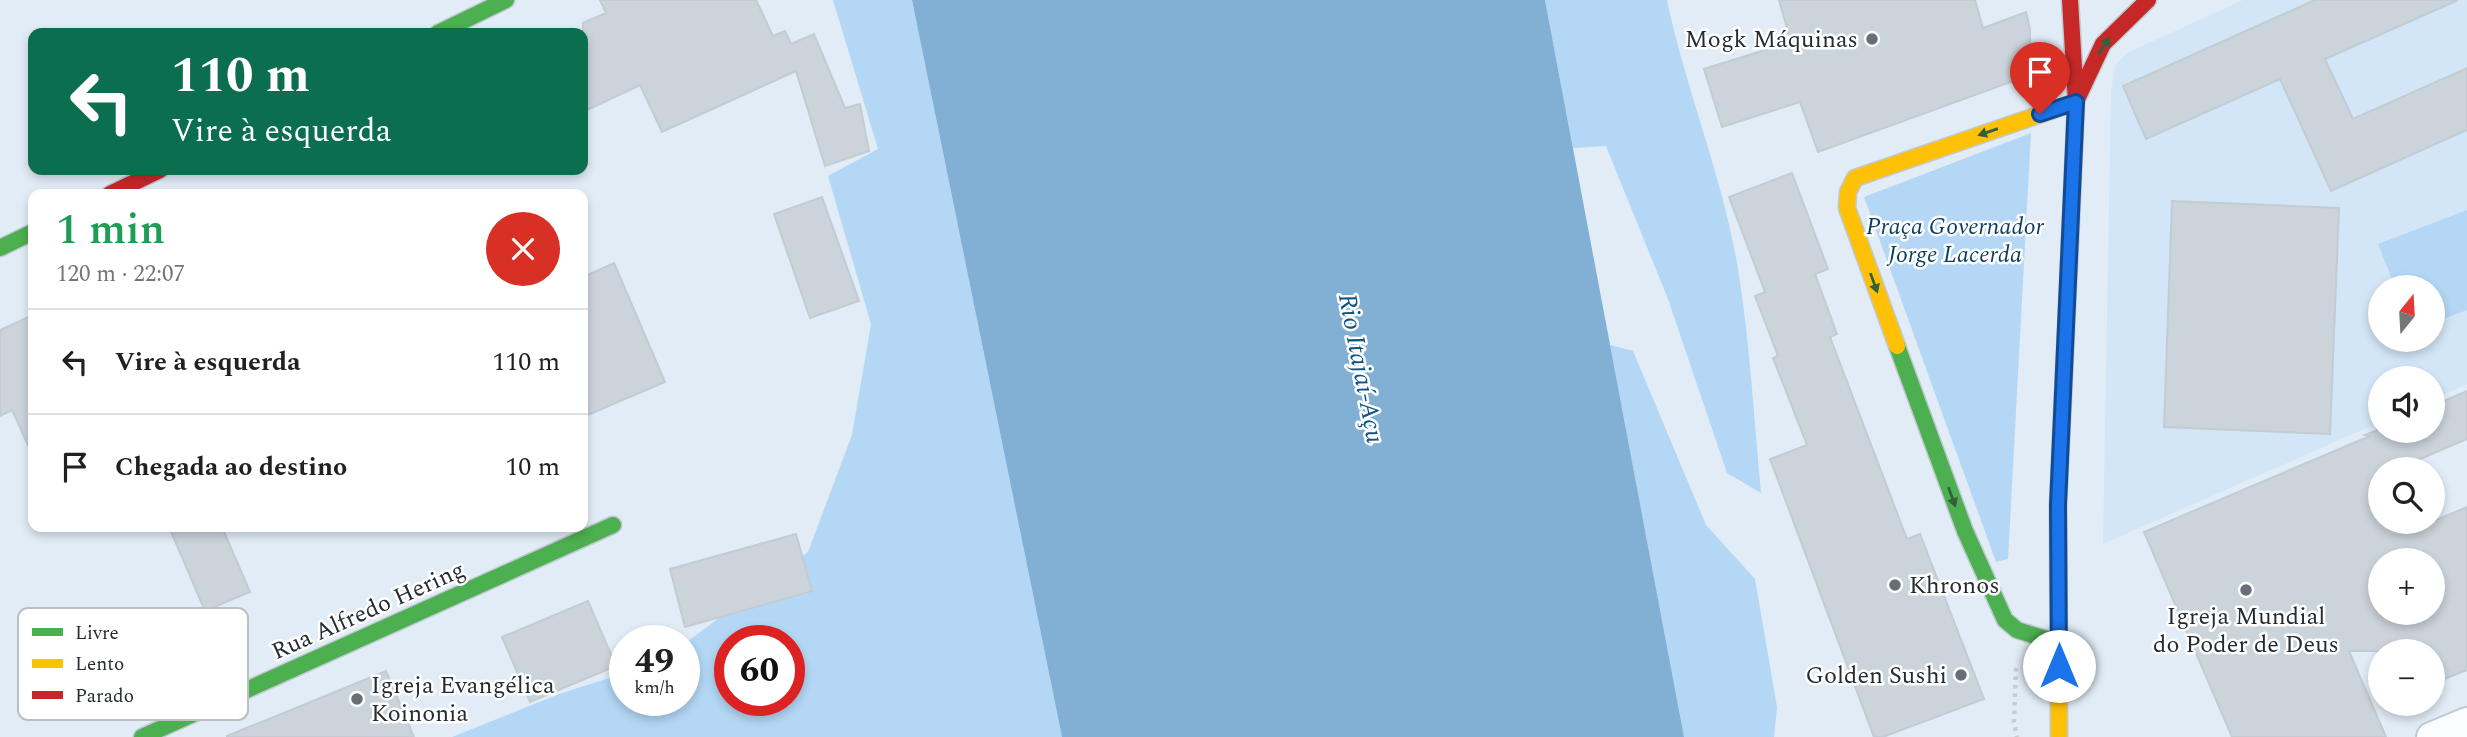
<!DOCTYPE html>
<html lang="pt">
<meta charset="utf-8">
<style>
:root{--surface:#fff;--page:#f6f6f6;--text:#202124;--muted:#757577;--line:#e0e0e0}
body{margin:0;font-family:Spectral,serif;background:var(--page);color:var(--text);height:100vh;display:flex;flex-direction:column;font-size:26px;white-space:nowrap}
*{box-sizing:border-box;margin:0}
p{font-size:23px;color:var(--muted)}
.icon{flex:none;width:38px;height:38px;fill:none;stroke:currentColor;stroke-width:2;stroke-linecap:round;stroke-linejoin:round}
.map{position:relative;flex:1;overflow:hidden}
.details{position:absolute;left:28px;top:189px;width:560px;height:343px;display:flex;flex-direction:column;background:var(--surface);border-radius:14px;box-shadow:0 4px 10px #0003}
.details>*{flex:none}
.banner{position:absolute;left:28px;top:28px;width:560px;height:147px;border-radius:14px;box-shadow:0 4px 10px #0003;background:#0b6e4f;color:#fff;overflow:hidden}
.needle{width:46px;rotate:18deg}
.fabs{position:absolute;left:2368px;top:275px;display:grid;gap:14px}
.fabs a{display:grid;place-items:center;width:77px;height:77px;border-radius:50%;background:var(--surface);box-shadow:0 4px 10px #0003;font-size:35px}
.speed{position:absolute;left:609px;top:625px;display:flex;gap:14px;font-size:35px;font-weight:700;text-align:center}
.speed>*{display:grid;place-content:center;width:91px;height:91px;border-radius:50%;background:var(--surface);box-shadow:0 4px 10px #0003;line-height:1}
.speed small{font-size:18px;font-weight:400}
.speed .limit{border:10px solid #d22;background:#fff;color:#111}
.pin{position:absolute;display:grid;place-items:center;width:60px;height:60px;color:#fff;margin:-72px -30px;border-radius:50% 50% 50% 0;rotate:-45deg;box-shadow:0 0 7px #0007}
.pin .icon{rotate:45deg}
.me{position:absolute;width:77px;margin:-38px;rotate:0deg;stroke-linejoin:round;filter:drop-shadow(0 0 5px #0008)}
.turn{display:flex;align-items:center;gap:24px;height:147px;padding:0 28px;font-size:32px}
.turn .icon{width:91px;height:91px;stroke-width:2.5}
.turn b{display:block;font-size:49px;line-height:60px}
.round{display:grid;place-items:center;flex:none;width:74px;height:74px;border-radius:37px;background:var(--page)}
.summary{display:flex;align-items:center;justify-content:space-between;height:119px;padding:0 28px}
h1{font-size:42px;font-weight:600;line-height:52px;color:#1e9e55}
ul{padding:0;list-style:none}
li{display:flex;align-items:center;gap:21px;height:105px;padding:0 28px;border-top:2px solid var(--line)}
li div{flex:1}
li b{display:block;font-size:26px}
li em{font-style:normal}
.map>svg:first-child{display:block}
.built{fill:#d3e6f7;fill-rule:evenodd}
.green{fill:#b3d7f5;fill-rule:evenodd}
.water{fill:#82afd4}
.building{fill:#cbd3db;stroke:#c3cbd3;stroke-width:2;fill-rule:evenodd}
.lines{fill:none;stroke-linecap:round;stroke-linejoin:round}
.street-casing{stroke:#c0c9d1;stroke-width:32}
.fast-casing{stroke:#c0c9d1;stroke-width:19}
.slow-casing{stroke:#c0c9d1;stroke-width:19}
.jam-casing{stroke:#c0c9d1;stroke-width:19}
.path{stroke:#c8cccf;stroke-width:4.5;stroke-dasharray:3.5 5;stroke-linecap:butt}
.street{stroke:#fafcfe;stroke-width:28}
.fast{stroke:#4caf50;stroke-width:16}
.slow{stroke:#ffc107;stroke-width:16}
.jam{stroke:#c62828;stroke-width:16}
.oneway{fill:#34603e}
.route-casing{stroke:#114b97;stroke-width:18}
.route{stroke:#1a73e8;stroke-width:12}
.poi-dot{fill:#666f77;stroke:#fff;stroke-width:2.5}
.labels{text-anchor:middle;stroke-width:5;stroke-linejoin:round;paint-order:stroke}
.poi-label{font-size:24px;fill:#242c32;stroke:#fff;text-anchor:end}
.park-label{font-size:24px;font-style:italic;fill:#0f3e5f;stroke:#fff}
.street-label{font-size:24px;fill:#242c32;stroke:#fff}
.water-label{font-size:26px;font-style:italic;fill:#0b5483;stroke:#fff}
.key{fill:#fff;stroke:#bdc0c2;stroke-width:2}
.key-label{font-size:19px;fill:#242c32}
</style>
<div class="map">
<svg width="2467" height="737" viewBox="0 0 2467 737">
<rect width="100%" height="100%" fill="#e1ecf6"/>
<path class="built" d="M 2243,0 L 2467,0 L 2467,384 L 2433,399 L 2432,378 L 2380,378 L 2380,422 L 2103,544 L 2111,93 L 2115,65 L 2127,53 ZM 2380,287 L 2432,287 L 2432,340 L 2380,340 Z"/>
<g class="green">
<path d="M 833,0 L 912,0 L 1062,737 L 452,737 L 562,693 L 625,673 L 625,700 L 684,700 L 684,644 L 808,552 L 852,435 L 871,324 L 828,176 L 878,149 ZM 730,640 L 789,640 L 789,700 L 730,700 Z"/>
<path d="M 1545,0 L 1667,0 C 1686,91 1723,177 1738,269 C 1750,343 1754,419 1761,493 L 1727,473 L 1668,299 L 1606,146 L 1573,148 Z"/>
<path d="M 2031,133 L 2008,559 L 1996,562 L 1864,197 Z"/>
<path d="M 2467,210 L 2467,310 L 2433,323 L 2432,287 L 2395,287 L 2378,244 Z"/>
<path d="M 1610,345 L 1633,351 L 1706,525 L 1755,579 L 1777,707 L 1774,737 L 1684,737 Z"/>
</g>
<path class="water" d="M 912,0 L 1545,0 L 1684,737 L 1062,737 Z"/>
<g class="building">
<path d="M 600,0 L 756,0 L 773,36 L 785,31 L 791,44 L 814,34 L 845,108 L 860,104 L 869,151 L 825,166 L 796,71 L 662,132 L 640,85 L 583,112 L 583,23 L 606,13 Z"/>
<path d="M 1779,0 L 1975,0 L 1983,28 L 2026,12 L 2030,29 L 2030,50 L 2024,70 L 2011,82 L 1818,152 L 1800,102 L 1722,127 L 1704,69 L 1791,42 Z"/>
<path d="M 2315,0 L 2458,0 L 2325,59 L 2353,119 L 2467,68 L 2467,130 L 2331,191 L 2280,79 L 2146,139 L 2123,86 Z"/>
<path d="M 1792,173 L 1828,269 L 1815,274 L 1837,334 L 1830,337 L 1907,539 L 1920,534 L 1984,699 L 1883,737 L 1874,737 L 1770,459 L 1807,445 L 1773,358 L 1778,356 L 1755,296 L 1765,292 L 1729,197 Z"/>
<path d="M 822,197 L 859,301 L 810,318 L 774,214 Z"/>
<path d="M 2172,201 L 2339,208 L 2330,434 L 2164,427 Z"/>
<path d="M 614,263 L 665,382 L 583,417 L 583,277 Z"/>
<path d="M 33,315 L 33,456 L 12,410 L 0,416 L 0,330 Z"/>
<path d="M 2467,391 L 2467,439 L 2397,469 L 2380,469 L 2380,522 L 2432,522 L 2467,507 L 2467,670 L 2432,684 L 2432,651 L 2349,651 L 2386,737 L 2232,737 L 2144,532 L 2370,436 L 2365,435 L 2380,429 L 2432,430 L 2432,406 ZM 2380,560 L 2432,560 L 2432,612 L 2380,612 Z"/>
<path d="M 169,527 L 222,527 L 250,592 L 205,611 Z"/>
<path d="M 796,534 L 812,591 L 685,627 L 670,569 Z"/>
<path d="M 588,601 L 616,666 L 530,702 L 502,637 Z"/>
<path d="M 386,671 L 414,737 L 227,737 L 227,736 Z"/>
</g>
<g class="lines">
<g class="street-casing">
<path id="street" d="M 2431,737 L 2467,722"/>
</g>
<g class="fast-casing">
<g id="fast">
<path d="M 438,33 L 506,0"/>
<path d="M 0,248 L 33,232"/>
<path d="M 1897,346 L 1965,531 L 2005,620 L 2017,630 L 2059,643"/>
<path d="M 142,737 L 613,525"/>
</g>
</g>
<g class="slow-casing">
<g id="slow">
<path d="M 1897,346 L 1847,208 L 1848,192 L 1855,178 L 2076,102"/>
<path d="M 2059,737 L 2058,505 L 2070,241"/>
</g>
</g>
<g class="jam-casing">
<g id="jam">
<path d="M 2078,97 L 2103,44 L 2148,0"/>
<path d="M 110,194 L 160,170"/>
<path d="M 2070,241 L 2076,102 L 2070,0"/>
</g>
</g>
<path class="path" d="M 2016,668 L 2014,722 L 2017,737"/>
<use href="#street" class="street"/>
<use href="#fast" class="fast"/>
<use href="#slow" class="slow"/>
<use href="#jam" class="jam"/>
</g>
<defs><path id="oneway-solid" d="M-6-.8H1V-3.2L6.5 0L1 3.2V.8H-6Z" transform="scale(1.75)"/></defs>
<g class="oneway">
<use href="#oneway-solid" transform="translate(2104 46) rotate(-57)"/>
<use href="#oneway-solid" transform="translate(1988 132) rotate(161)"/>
<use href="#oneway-solid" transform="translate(1874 283) rotate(70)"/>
<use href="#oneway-solid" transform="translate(1952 497) rotate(70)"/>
</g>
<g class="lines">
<g class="route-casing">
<path id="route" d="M 2040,114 L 2076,102 L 2058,505 L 2059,666"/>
</g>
<use href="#route" class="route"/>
</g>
<g class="poi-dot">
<circle cx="1872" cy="39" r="7"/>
<circle cx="1895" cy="585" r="7"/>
<circle cx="2246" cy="590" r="7"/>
<circle cx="1961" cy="675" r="7"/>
<circle cx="357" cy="699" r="7"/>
</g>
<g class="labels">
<g class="poi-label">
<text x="1858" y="47">Mogk Máquinas</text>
<text x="1909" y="593" text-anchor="start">Khronos</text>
<text x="2246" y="624" text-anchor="middle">Igreja Mundial<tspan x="2246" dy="28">do Poder de Deus</tspan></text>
<text x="1947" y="683">Golden Sushi</text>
<text x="371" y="693" text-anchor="start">Igreja Evangélica<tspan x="371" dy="28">Koinonia</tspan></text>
</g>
<g class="park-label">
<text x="1955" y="234">Praça Governador<tspan x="1955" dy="28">Jorge Lacerda</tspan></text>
</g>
<g class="street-label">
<text transform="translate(368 610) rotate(-24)" y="8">Rua Alfredo Hering</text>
</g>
<g class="water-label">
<text transform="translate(1362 368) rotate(79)" y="9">Rio Itajaí-Açu</text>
</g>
</g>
<rect x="18" y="608" width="230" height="112" rx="10" class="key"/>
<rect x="32" y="628" width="31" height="8" fill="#4caf50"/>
<rect x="32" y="659" width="31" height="9" fill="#ffc107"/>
<rect x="32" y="691" width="31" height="8" fill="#c62828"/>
<g class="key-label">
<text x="75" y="639">Livre</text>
<text x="75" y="670">Lento</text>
<text x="75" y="702">Parado</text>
</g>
</svg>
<div class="fabs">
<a><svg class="needle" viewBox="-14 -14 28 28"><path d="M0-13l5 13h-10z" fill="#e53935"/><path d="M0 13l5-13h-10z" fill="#757577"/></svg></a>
<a><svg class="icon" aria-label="sound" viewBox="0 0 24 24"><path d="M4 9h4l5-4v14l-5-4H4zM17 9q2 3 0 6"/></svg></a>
<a><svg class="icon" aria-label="search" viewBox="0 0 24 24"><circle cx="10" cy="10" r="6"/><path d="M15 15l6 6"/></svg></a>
<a>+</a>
<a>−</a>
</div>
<div class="speed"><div>49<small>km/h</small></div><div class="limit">60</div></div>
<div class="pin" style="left:2040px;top:114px;background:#d93025"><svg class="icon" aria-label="arrive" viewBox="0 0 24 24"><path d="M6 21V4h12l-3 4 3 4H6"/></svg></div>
<svg class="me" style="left:2059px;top:666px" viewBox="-20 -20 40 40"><circle r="19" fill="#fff"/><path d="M0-13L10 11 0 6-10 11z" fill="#1a73e8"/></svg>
<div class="banner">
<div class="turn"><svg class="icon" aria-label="left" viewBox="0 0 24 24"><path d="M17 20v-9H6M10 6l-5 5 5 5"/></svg><div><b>110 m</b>Vire à esquerda</div></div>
</div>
<section class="details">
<div class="summary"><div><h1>1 min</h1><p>120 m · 22:07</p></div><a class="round" style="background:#d93025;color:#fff"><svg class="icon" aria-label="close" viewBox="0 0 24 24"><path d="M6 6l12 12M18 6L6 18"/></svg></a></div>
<ul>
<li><svg class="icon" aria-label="left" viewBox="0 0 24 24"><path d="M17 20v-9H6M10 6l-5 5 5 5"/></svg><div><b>Vire à esquerda</b></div><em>110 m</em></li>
<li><svg class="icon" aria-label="arrive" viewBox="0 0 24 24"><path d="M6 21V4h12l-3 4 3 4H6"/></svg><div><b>Chegada ao destino</b></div><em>10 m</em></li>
</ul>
</section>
</div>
